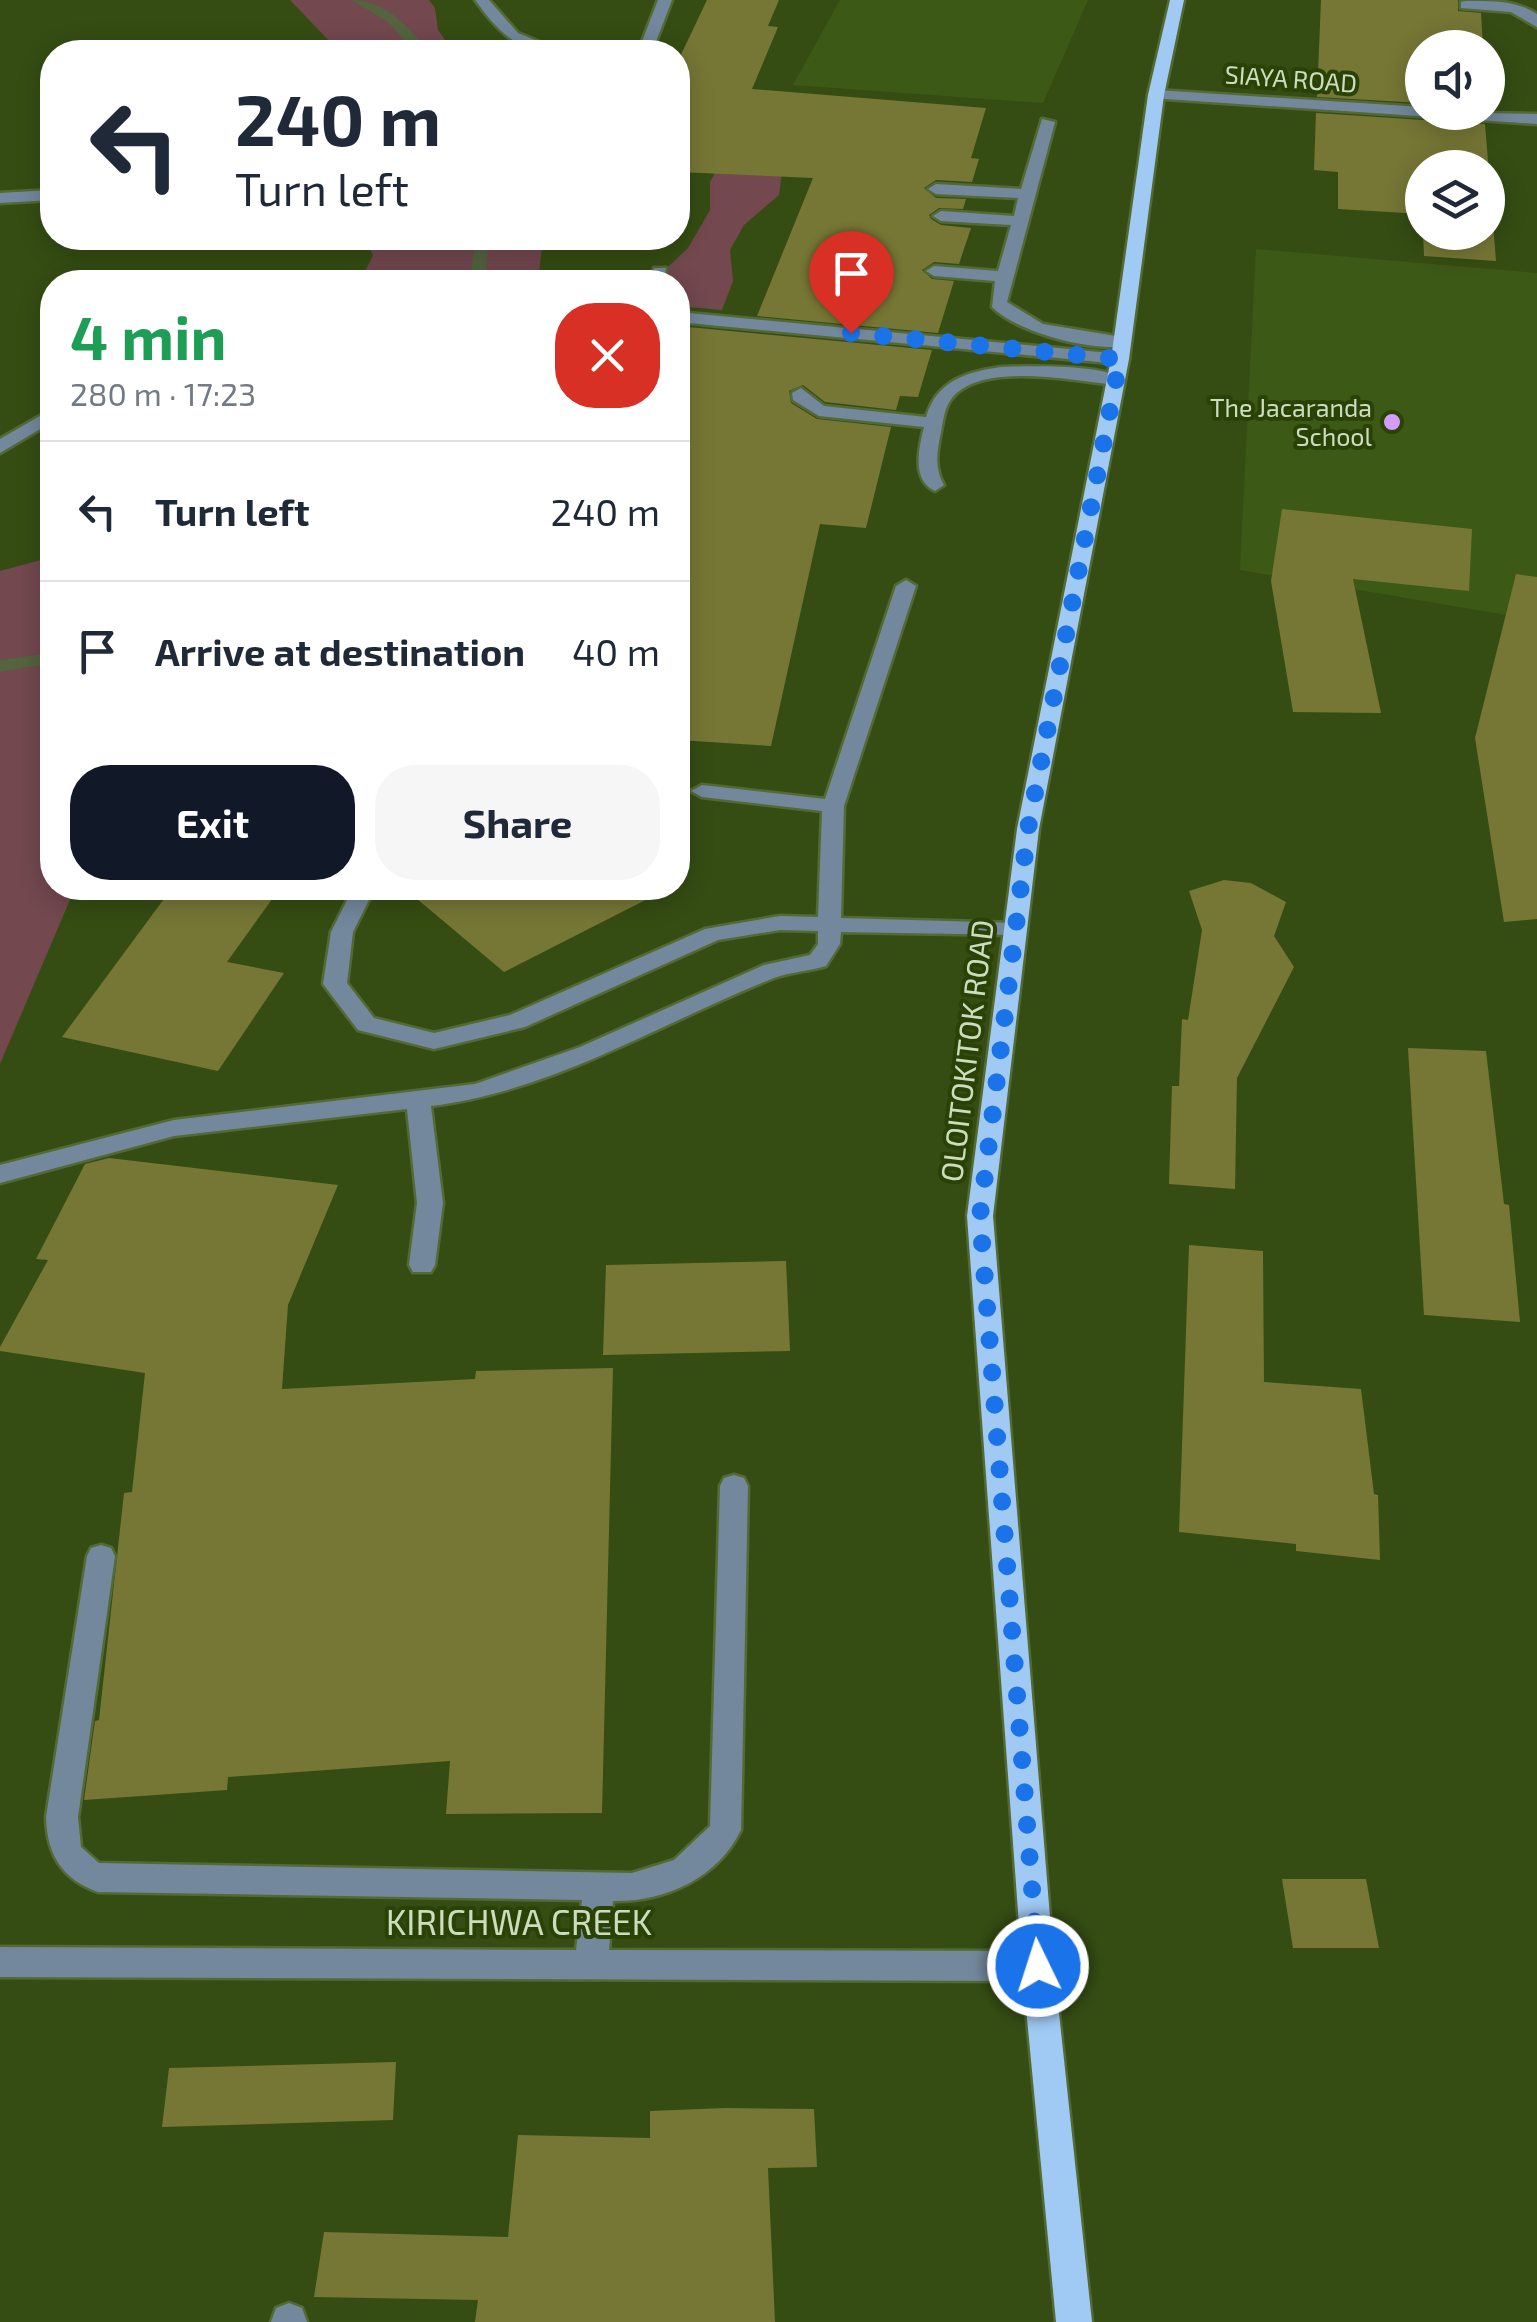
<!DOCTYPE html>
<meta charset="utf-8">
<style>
:root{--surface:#fff;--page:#f6f6f7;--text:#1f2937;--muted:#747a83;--line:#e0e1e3;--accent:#111827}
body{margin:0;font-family:"Exo 2",sans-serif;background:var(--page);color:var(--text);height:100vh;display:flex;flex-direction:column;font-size:38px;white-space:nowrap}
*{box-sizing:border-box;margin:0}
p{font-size:32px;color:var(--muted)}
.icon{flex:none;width:55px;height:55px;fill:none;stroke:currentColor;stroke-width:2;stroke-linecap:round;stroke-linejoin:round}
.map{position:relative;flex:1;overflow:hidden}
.sheet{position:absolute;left:40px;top:270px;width:650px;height:630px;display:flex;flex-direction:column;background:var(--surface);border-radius:40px;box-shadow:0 5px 25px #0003}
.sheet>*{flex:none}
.hud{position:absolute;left:40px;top:40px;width:650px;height:210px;border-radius:40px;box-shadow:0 5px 25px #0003;background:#fff;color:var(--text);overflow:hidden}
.fabs{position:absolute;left:1405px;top:30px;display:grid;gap:20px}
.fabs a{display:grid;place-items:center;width:100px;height:100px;border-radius:50%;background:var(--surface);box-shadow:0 5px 25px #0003;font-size:50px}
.pin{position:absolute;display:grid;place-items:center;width:85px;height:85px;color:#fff;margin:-102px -42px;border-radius:50% 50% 50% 0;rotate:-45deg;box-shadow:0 0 10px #0007}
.pin .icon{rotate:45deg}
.me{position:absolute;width:110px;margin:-55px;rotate:356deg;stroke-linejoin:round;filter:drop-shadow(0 0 8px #0008)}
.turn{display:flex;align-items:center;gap:35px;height:210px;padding:0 30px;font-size:45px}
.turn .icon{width:130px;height:130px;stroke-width:2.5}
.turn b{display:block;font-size:70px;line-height:85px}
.round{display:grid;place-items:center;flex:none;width:105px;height:105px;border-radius:40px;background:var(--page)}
.summary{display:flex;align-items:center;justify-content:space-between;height:170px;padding:0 30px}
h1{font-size:60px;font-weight:700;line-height:75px;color:#1e9e55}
.action{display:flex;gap:20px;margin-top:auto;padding:20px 30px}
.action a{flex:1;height:115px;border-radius:40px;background:var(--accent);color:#fff;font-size:40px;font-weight:700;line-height:115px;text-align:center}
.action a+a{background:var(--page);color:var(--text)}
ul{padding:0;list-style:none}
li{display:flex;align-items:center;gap:30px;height:140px;padding:0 30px;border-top:2px solid var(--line)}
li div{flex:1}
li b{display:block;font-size:38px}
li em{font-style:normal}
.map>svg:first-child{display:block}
.built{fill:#3d5916}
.green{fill:#73484f}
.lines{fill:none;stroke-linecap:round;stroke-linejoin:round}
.stream{fill:#53643e;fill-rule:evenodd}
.building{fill:#767735}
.minor-casing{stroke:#536a35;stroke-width:5}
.major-casing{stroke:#536a35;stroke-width:5}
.minor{fill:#73889d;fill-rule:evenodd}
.major{fill:#a0caf4;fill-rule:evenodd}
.route{stroke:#1a73e8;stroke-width:18;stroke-dasharray:0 32.4}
.poi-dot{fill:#d39cfd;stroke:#2a4205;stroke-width:4}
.labels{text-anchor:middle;stroke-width:8;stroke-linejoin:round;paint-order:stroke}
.far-street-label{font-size:25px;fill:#cddcbe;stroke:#2a4205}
.far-poi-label{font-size:25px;fill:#cddcbe;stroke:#2a4205;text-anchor:end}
.street-label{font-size:30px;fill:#cddcbe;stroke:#2a4205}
.near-street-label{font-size:35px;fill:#cddcbe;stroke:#2a4205}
</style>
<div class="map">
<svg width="1537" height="2322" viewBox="0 0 1537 2322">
<rect width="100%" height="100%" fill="#354d13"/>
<g class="built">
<path d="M 840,0 L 1088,0 L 1043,103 L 793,85 Z"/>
<path d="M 1256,249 L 1537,273 L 1537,620 L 1240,570 Z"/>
</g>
<g class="green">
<path d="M 290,0 L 429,0 L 435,8 L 438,30 L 453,52 L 334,52 L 334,46 Z"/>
<path d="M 790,109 L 779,195 L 744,225 L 730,250 L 733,281 L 722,310 L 678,306 L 678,282 L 653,281 L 688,248 L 710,210 L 710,182 L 728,148 Z"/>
<path d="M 366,238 L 543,238 L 538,282 L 359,282 L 373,256 Z"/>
<path d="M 52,557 L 52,888 L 75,888 L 0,1064 L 0,571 Z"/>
</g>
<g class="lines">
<g class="stream">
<path d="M 351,0 C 386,0 408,26 429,52 L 415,52 L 388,22 Z"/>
<path d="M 475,238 L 489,238 L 485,282 L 470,282 Z"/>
<path d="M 52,653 L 52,663 L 0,672 L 0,660 Z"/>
</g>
</g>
<g class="building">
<path d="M 707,0 L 779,0 L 768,26 L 778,27 L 752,89 L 986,108 L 971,158 L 979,159 L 972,182 L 936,180 L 924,188 L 936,198 L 966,199 L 963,209 L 939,208 L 929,215 L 931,219 L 941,225 L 971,228 L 959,264 L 934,262 L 922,270 L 932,279 L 954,281 L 938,333 L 757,316 L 813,178 L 678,172 L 678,61 Z"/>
<path d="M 1321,0 L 1458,0 L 1458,11 L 1481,13 L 1483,48 L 1422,48 L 1422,103 L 1317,97 Z"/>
<path d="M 1316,113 L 1485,124 L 1496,261 L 1424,256 L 1423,232 L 1488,232 L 1488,168 L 1422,168 L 1422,214 L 1338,209 L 1338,172 L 1314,170 Z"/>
<path d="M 678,326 L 932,350 L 918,397 L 900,396 L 896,410 L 825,402 L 803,385 L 789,391 L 791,403 L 817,419 L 891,427 L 866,528 L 820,524 L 771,746 L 678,740 Z"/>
<path d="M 1282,509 L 1472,529 L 1469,591 L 1353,579 L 1381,713 L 1293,712 L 1271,581 Z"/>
<path d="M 1516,574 L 1537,577 L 1537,919 L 1504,922 L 1475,738 Z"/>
<path d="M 1224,880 L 1251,883 L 1286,902 L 1274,936 L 1294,967 L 1237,1078 L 1235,1189 L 1169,1184 L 1172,1086 L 1179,1086 L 1182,1019 L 1188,1020 L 1202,930 L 1189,891 Z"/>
<path d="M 172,888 L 280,888 L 227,962 L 284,973 L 218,1071 L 62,1037 Z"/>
<path d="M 404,888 L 669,888 L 504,972 Z"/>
<path d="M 1408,1048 L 1486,1051 L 1504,1204 L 1509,1205 L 1520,1322 L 1424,1315 Z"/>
<path d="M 109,1158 L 338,1185 L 288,1305 L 282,1389 L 475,1379 L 476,1371 L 613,1368 L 602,1813 L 446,1814 L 450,1761 L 228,1777 L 227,1790 L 84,1800 L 95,1721 L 99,1720 L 124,1493 L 132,1492 L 145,1373 L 0,1351 L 0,1347 L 48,1260 L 36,1259 L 85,1164 Z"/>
<path d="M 1189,1245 L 1263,1251 L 1264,1382 L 1361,1389 L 1374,1494 L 1378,1495 L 1380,1560 L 1296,1551 L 1296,1544 L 1179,1532 Z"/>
<path d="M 786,1261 L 790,1351 L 603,1355 L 606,1265 Z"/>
<path d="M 1282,1879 L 1366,1879 L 1379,1948 L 1293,1948 Z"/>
<path d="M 396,2062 L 393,2120 L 162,2127 L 169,2068 Z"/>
<path d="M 725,2108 L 814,2109 L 817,2167 L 768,2168 L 775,2322 L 475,2322 L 478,2300 L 314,2297 L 324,2232 L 508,2237 L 518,2135 L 650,2138 L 650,2111 Z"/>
</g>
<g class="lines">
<g class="minor-casing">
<g id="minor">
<path d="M 475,0 L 489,0 L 518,33 L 564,52 C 520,55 500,34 475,0 Z"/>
<path d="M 658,0 L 672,0 L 652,52 L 638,52 Z"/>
<path d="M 1466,1 C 1491,1 1516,0 1537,14 L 1537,27 L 1511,12 L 1461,8 L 1461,2 Z"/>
<path d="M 1156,90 L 1422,107 L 1422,112 L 1537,114 L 1537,124 L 1151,98 L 1151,92 Z"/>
<path d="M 1042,119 L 1055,122 L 1007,302 L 1043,324 L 1128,338 L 1128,346 C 1092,352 1018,333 992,307 L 995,281 L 934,276 L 926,271 L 934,266 L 998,271 L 1011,225 L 941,221 L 933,216 L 941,211 L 1014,216 L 1018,198 L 936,194 L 928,189 L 936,184 L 1021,189 Z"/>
<path d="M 52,190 L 52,200 L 0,203 L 0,193 Z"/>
<path d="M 654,268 L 666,268 L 664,282 L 648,282 Z"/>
<path d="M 678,312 L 1120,354 L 1129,359 L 1120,364 L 678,322 Z"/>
<path d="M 1001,367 C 1030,366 1104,364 1125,380 L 1116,385 C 1074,381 977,360 950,401 C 944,410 943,422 941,432 C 937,451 934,467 944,485 L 935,491 C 911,480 919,448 924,427 L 819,416 L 793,400 L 792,393 L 801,388 L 824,406 L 926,417 C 937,380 967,372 1001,367 Z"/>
<path d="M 52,409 L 52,422 L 0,453 L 0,439 Z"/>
<path d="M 906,580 L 916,586 L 844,806 L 841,918 L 1016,923 L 1024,925 L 1027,930 L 1024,935 L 841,932 L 840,944 L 826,966 C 809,971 790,972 774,978 C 660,1023 554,1091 431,1106 L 443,1203 L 435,1265 L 431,1272 L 413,1272 L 409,1265 L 417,1203 L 407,1109 L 174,1136 L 0,1183 L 0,1165 L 174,1120 L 475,1084 L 580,1047 L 764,965 L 810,955 L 818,944 L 818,931 L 780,930 L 718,940 L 525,1027 L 434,1049 L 358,1030 L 323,984 L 331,932 L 353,888 L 375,888 L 353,932 L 347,983 L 374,1018 L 434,1033 L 510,1015 L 705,929 L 780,916 L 818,917 L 822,811 L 702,797 L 691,791 L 702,785 L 825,799 L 896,586 Z"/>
<path d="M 734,1475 L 744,1478 L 748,1486 L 741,1830 C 718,1878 665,1902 613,1901 L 609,1950 L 1038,1951 L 1049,1956 L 1054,1966 L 1049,1976 L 1038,1981 L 0,1977 L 0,1947 L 576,1950 L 582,1900 L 98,1892 C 62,1879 47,1855 46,1817 L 87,1556 L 91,1548 L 101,1545 L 111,1548 L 115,1556 L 78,1817 L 81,1847 L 99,1863 L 632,1873 L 674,1860 L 710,1826 L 720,1486 L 724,1478 Z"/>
<path d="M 289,2303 L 302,2308 L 307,2322 L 271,2322 L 276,2308 Z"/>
</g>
</g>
<g class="major-casing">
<path id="major" d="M 1170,0 L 1184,0 L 1164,95 L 1129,359 L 1039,829 L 993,1216 L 1054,1966 L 1092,2322 L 1056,2322 L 1022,1966 L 967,1216 L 1017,829 L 1111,359 L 1148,95 Z"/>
</g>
<use href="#minor" class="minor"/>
<use href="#major" class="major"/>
</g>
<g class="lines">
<path class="route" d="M 851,333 L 1120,359 L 1028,829 L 980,1216 L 1038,1966"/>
</g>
<circle class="poi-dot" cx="1392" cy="422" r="10"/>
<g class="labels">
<g class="far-street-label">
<text transform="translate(1291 79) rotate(4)" y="9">SIAYA ROAD</text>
</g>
<g class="far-poi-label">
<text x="1372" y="417">The Jacaranda<tspan x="1372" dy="29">School</tspan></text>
</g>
<g class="street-label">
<text transform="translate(968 1051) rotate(-83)" y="10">OLOITOKITOK ROAD</text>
</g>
<g class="near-street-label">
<text x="519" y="1935">KIRICHWA CREEK</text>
</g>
</g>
</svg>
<div class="fabs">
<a><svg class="icon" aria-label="sound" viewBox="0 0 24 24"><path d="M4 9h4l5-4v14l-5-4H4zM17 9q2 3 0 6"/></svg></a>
<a><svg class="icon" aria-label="layers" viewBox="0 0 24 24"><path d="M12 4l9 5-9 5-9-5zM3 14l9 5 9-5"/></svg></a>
</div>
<div class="pin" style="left:851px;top:333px;background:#d93025"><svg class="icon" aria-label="arrive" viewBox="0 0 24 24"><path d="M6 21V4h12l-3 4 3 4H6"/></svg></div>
<svg class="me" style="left:1038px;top:1966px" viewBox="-20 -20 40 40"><circle r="17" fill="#1a73e8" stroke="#fff" stroke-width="3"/><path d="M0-11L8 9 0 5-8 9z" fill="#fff"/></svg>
<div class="hud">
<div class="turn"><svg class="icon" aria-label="left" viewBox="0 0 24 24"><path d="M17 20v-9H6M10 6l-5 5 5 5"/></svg><div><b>240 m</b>Turn left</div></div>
</div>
<section class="sheet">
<div class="summary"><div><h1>4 min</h1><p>280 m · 17:23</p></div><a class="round" style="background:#d93025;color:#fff"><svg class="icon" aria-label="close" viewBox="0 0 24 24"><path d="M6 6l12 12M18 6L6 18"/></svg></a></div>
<ul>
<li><svg class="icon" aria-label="left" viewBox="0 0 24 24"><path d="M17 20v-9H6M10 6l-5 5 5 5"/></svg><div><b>Turn left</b></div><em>240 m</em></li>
<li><svg class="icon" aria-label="arrive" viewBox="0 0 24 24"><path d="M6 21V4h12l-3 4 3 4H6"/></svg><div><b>Arrive at destination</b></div><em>40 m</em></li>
</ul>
<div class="action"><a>Exit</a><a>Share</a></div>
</section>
</div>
